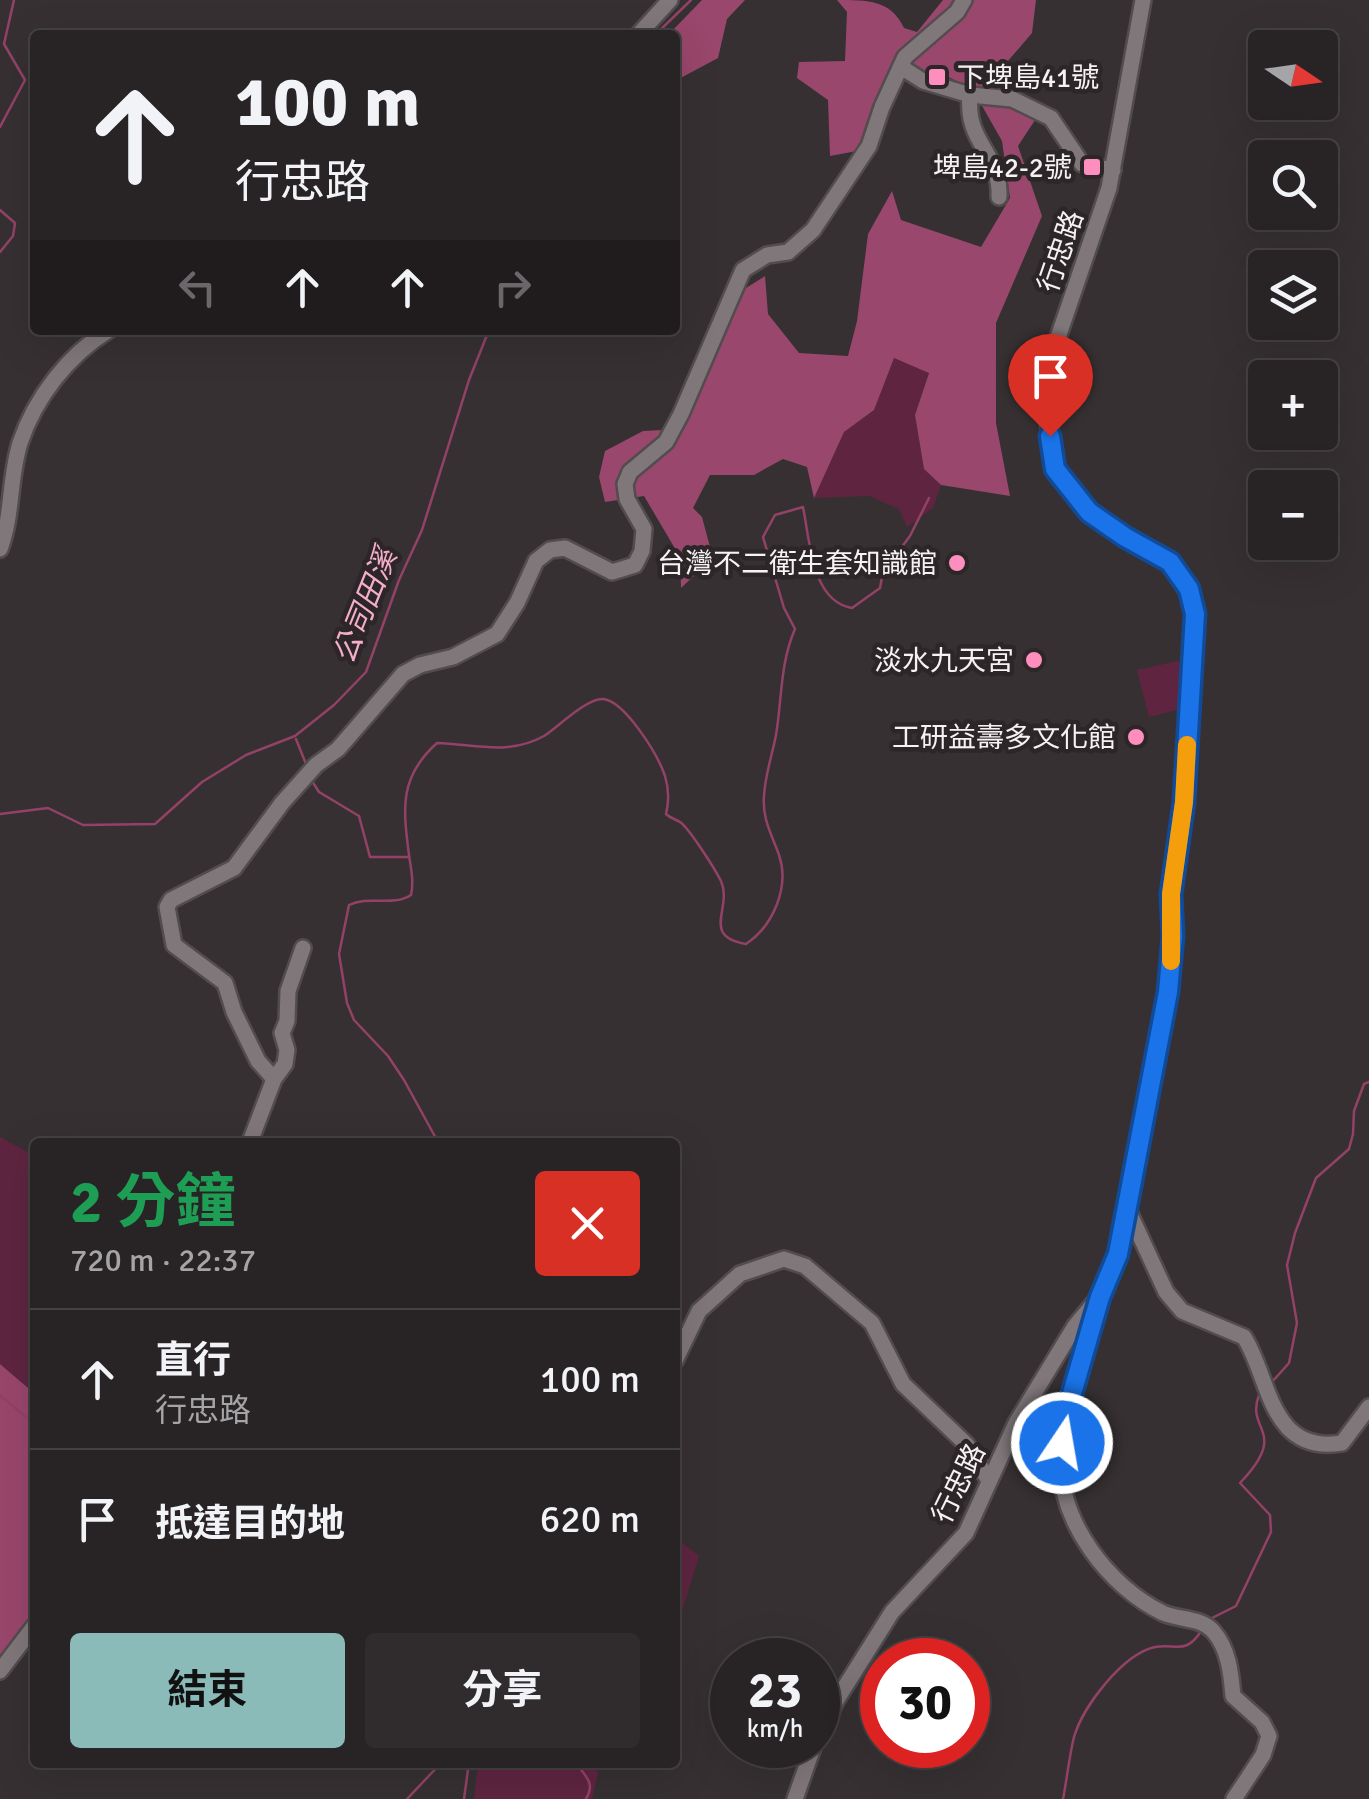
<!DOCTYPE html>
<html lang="zh-TW">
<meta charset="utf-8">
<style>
:root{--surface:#282426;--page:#302c2e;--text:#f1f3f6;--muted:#a5a4a7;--line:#444143;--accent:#8bbbb9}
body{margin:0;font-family:Signika,"Noto Sans TC",sans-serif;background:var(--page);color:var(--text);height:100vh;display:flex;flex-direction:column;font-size:38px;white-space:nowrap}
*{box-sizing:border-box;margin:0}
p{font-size:32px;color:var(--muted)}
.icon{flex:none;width:55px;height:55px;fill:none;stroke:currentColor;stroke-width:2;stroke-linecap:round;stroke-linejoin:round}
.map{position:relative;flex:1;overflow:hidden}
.sheet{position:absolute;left:30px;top:1138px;width:650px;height:630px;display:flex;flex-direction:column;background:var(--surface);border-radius:10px;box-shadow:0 10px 40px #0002,0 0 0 2px var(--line)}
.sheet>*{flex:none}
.hud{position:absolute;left:30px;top:30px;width:650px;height:305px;border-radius:10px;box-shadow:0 10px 40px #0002,0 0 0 2px var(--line);background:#282426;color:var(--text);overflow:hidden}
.needle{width:65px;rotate:103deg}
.tools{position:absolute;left:1248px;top:30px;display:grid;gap:20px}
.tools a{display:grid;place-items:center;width:90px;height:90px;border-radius:10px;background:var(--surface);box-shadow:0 10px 40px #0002,0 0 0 2px var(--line);font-size:50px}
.speed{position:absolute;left:710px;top:1638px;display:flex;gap:20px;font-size:50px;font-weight:700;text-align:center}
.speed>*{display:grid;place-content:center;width:130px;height:130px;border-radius:50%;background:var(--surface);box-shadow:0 10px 40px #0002,0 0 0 2px var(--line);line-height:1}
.speed small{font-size:25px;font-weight:400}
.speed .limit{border:15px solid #d22;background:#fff;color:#111}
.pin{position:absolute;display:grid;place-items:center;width:85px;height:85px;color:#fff;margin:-102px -42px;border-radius:50% 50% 50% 0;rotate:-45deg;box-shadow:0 0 10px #0007}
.pin .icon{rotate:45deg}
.me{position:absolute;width:110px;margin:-55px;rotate:12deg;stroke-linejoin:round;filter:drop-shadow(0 0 8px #0008)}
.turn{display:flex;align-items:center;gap:35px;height:210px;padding:0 40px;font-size:45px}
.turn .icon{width:130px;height:130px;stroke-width:2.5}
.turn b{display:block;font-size:70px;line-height:85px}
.lanes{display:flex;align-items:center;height:95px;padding:0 40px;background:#0003;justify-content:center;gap:50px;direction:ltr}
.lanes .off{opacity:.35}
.round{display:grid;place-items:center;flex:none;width:105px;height:105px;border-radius:10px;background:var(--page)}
.overview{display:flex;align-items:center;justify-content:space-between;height:170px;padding:0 40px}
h1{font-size:60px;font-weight:700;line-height:75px;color:#1e9e55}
.cta{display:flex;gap:20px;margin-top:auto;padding:20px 40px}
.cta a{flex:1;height:115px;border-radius:10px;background:var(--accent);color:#111;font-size:40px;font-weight:700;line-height:115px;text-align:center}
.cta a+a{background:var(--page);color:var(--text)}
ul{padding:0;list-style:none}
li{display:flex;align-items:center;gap:30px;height:140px;padding:0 40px;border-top:2px solid var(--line)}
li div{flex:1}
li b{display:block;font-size:38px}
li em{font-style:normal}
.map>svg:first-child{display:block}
.green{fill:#5f2540}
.forest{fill:#99476c}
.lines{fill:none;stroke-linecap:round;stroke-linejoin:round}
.stream{stroke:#934266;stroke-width:2.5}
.minor-casing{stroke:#524c4e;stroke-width:20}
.minor{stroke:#7f777a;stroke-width:15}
.route-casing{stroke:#114b97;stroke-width:25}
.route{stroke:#1a73e8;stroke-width:18}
.slow{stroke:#f59e0b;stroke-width:18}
.poi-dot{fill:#fd8ebe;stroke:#2c2628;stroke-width:4}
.labels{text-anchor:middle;stroke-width:9;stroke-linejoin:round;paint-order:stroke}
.poi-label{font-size:28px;fill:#f6f2f4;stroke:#2c2628;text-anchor:end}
.street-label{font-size:28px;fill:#f6f2f4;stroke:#2c2628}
.water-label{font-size:30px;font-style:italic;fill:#f4aeca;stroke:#2c2628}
</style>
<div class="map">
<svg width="1369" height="1799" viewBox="0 0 1369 1799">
<rect width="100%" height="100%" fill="#363032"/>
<g class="green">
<path d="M 893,358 L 929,372 L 915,415 L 924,469 L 941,485 L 933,508 L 907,527 L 899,509 L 869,496 L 814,498 L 844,432 L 874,410 Z"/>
<path d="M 1178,661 L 1185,668 L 1181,709 L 1149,717 L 1137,670 Z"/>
<path d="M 0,1137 L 35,1156 L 35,1394 L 0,1364 Z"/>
<path d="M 675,1537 L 699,1556 L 675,1635 Z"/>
<path d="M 478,1763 L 595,1763 L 598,1774 L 592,1799 L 474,1799 Z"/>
</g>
<g class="forest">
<path d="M 702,0 L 745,0 L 727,19 L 718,58 L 675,81 L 675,35 L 668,35 Z"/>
<path d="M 837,0 C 868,0 891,0 904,28 L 917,32 L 943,0 L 1036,0 L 1032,33 L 990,82 L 1043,108 L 1018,146 L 1042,216 L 996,323 L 996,423 L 1010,496 L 941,485 L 924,469 L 915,415 L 929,373 L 894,358 L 874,410 L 844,432 L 814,498 L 807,467 L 783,459 L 754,475 L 710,475 L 693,508 L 702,517 L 713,558 L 681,588 L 680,557 L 644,496 L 605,502 L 599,477 L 605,451 L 643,431 L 681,429 L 746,288 L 765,276 L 768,314 L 799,353 L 848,356 L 857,321 L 868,234 L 892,191 L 901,220 L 981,247 L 1010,198 L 1002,141 L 973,90 L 941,73 L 895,68 L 857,151 L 830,156 L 828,100 L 797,78 L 799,62 L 845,61 L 847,12 Z"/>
<path d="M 0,1364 L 35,1394 L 35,1608 L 12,1646 L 0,1657 Z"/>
</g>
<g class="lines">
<g class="stream">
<path d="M 655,35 L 691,0"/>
<path d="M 0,127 L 25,80 L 4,44 L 14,0"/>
<path d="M 0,210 L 15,223 L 13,236 L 0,252"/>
<path d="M 296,739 L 306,764"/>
<path d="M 312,781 L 319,792 L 359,816 L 370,857 L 408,857"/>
<path d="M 0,814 L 48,808 L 83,825 L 155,824 L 202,782 L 246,755 L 295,736 L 334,705 L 366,672 L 399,580 L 422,530 L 469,380 L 489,330"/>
<path d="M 438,1142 L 404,1080 L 388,1056 L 354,1020 L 347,1003 L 339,954 L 349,905 C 369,895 393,907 411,895 C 414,881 411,869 409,855 C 403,808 399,777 437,743 C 475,744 508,756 544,736 C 558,727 587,698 603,699 C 625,701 658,755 665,776 C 669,789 669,802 666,814 C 670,818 675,819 680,822 C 689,828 715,869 721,881 C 733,908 700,936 746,944 C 773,926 790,887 779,855 C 772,835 762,819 764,796 C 765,775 772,756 776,735 C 782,699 780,663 795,629 L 784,608 L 763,537 L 775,515 L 803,507 C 810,540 811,601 852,608 L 880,588 L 883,572 L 910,536 L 929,498"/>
<path d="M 1272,1382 L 1289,1363 L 1297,1323 L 1287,1265 L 1295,1233 L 1316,1178 L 1349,1149 L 1353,1134 L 1354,1111 L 1364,1084 L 1369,1082"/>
<path d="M 0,1395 L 35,1425"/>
<path d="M 1210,1619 L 1236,1606 L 1271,1532 L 1270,1515 L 1240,1483 C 1290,1431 1245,1431 1259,1395"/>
<path d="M 576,1762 C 585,1777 596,1782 586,1799"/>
<path d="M 407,1799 L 442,1762"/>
<path d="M 464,1799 L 469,1762"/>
<path d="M 1063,1799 C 1067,1779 1069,1757 1074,1737 C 1083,1706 1123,1654 1155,1647 C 1177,1643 1185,1656 1202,1630"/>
</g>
<g class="minor-casing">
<g id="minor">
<path d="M 638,35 L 670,0"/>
<path d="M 901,67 L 923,81 L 970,95 L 1012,99 L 1051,118 L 1082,164 L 1113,170"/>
<path d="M 970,95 C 965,144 1001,152 999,197"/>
<path d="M 0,549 C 13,515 9,478 20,443 C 35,398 68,355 109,330"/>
<path d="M 274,1079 L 258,1061 L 234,1012 L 225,983 L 174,945 L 167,907 L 171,900 L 234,868 L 282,803 L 316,765 L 338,749 L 403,674 L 420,665 L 453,657 L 497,634 L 517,603 L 536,561 L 550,550 L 565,548 L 612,572 L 635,565 L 642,551 L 644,529 L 627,499 L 625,484 L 630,472 L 666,442 L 681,414 L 743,270 L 767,255 L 788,252 L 813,230 L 869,146 L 882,107 L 905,57 L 957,12 L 964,0"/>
<path d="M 250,1142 L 274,1079 L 285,1064 L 287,1050 L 282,1033 L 287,1021 L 288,991 L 303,948"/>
<path d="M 1128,1210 L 1166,1292 L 1182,1311 L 1244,1337 C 1270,1377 1269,1455 1342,1443 L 1369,1407"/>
<path d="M 1098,1303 C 1084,1355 1062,1408 1061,1460 C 1059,1522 1109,1587 1163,1613 C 1179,1620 1200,1617 1213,1631 C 1229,1649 1231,1674 1233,1696 L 1262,1722 L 1269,1736 L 1263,1755 L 1234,1799"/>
<path d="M 675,1361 L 699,1311 L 740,1274 L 784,1259 L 805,1266 L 872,1323 L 903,1384 L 967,1445 L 988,1479"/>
<path d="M 0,1671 L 35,1625"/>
<path d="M 818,1739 L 836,1701 L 892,1612 L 966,1533 L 1016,1423 L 1075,1326 L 1099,1297 L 1118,1254 L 1168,992 L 1173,936 L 1171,894 L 1184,802 L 1195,614 L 1189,589 L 1171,562 L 1125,537 L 1089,512 L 1055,469 L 1045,402 L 1049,364 L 1109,188 L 1143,0"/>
<path d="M 795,1799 L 814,1745"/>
</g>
</g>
<use href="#minor" class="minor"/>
</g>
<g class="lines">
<g class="route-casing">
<path id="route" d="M 1050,436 L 1055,469 L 1078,498 L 1089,512 L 1125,537 L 1170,562 L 1189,589 L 1195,614 L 1184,802 L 1171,894 L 1173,936 L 1168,992 L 1118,1254 L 1100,1297 L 1064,1421 L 1062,1443"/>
</g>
<use href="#route" class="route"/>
<path class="slow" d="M 1171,961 L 1171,894 L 1184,802 L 1187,745"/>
</g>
<g class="poi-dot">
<rect x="927" y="67" width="20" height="20" rx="5"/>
<rect x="1082" y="157" width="20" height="20" rx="5"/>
<circle cx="957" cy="563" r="10"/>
<circle cx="1034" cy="660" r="10"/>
<circle cx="1136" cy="737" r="10"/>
</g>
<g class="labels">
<g class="poi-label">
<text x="957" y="87" text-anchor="start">下埤島41號</text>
<text x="1072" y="177">埤島42-2號</text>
<text x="937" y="573">台灣不二衛生套知識館</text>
<text x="1014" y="670">淡水九天宮</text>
<text x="1116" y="747">工研益壽多文化館</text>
</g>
<g class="street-label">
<text transform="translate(1060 251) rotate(-71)" y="10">行忠路</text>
<text transform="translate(958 1483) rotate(-64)" y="10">行忠路</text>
</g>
<g class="water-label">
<text transform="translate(365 606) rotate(-68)" y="10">公司田溪</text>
</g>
</g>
</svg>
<div class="tools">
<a><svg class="needle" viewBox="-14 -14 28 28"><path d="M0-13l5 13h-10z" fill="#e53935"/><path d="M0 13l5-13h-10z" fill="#a5a4a7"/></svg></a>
<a><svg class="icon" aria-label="search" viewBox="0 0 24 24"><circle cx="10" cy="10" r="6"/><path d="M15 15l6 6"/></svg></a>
<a><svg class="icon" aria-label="layers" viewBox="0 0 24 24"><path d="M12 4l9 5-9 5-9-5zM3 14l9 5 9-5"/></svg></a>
<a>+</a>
<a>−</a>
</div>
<div class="speed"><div>23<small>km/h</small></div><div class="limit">30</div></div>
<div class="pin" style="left:1050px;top:436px;background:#d93025"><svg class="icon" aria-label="arrive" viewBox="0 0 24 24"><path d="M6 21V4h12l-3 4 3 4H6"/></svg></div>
<svg class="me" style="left:1062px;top:1443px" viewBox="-20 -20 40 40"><circle r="17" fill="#1a73e8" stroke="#fff" stroke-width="3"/><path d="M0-11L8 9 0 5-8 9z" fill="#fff"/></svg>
<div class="hud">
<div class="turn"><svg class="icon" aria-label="ahead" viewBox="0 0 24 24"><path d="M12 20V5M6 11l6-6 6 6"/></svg><div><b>100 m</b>行忠路</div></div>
<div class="lanes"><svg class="icon off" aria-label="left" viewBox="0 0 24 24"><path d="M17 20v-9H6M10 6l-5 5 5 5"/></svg><svg class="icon" aria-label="ahead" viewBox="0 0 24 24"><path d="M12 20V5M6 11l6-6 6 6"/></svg><svg class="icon" aria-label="ahead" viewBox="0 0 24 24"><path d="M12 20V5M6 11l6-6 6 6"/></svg><svg class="icon off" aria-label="right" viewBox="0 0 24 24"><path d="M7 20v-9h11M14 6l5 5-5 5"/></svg></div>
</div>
<section class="sheet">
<div class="overview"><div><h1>2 分鐘</h1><p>720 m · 22:37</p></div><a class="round" style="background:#d93025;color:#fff"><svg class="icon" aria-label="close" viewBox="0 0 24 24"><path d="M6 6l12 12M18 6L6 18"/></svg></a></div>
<ul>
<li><svg class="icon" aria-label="ahead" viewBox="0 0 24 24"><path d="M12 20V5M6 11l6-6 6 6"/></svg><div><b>直行</b><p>行忠路</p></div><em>100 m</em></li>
<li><svg class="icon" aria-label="arrive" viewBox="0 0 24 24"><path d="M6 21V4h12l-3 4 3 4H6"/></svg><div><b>抵達目的地</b></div><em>620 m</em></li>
</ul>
<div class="cta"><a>結束</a><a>分享</a></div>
</section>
</div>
